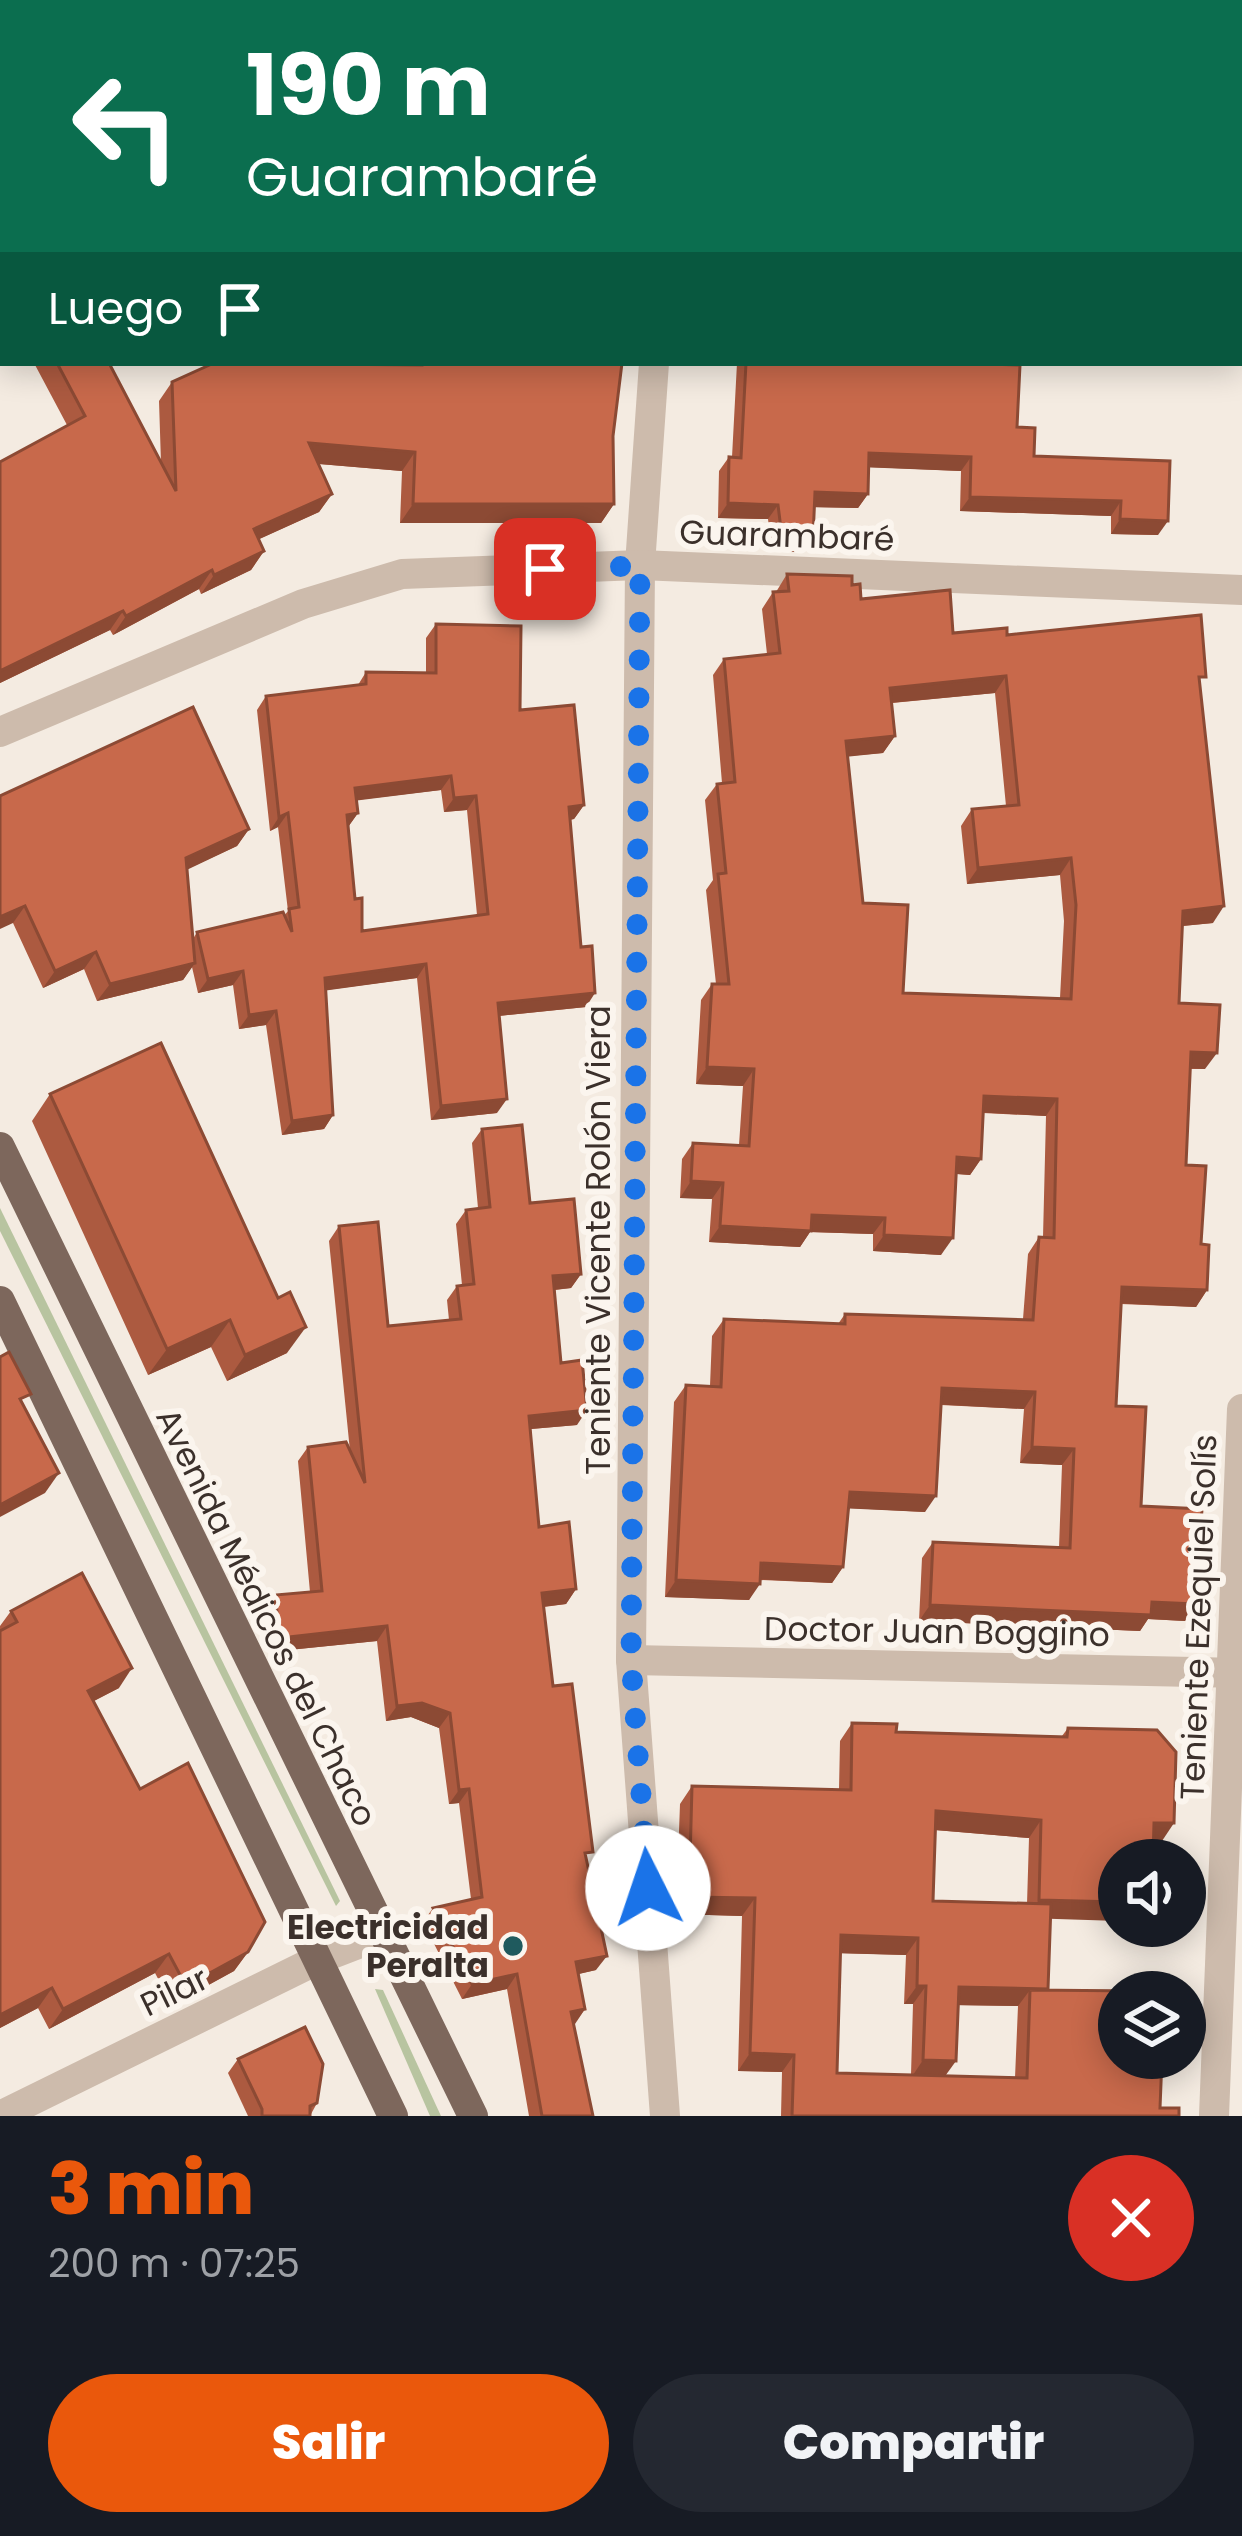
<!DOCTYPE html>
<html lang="es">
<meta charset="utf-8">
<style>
:root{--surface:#171b24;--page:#242831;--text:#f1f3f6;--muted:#9ea1a6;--accent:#ea580c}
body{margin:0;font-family:Poppins,sans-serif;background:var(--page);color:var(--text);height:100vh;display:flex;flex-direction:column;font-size:45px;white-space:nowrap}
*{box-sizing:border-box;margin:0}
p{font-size:39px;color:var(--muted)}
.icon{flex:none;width:66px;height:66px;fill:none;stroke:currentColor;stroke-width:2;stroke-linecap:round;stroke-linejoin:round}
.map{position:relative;height:2116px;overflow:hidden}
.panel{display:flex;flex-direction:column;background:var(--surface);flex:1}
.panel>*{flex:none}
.top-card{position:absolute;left:0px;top:0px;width:1242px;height:366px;box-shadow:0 6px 30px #0003;background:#0b6e4f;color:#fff;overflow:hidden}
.tools{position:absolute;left:1098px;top:1839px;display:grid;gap:24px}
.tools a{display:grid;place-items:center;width:108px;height:108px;border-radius:50%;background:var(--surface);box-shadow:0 6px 30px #0003;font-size:60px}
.pin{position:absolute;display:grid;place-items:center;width:102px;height:102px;color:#fff;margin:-51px;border-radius:24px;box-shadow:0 6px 18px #0006}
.me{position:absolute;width:132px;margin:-66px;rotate:356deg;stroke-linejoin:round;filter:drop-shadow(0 0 9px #0008)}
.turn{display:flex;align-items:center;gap:42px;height:252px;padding:0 48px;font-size:54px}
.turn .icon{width:156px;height:156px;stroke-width:2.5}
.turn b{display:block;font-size:84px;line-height:102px}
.then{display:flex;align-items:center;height:114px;padding:0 48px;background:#0003;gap:24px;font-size:45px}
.round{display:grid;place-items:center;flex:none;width:126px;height:126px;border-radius:63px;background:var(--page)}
.overview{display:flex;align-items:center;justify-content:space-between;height:204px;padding:0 48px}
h1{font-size:72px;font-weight:800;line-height:90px;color:var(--accent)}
.primary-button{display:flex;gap:24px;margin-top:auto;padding:24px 48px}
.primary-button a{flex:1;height:138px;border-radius:72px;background:var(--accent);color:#fff;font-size:48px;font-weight:800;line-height:138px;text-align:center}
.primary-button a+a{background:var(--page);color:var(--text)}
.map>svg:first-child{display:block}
.green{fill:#b8c4a0}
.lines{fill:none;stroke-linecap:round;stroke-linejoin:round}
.minor{stroke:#cdbbac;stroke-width:30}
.major{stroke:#7d675c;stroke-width:30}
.wall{fill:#ac5a40;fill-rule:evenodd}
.shaded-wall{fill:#8c4a34}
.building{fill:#c8694b;stroke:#8c4a34;stroke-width:3;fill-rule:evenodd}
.route{stroke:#1a73e8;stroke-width:21;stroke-dasharray:0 37.8}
.poi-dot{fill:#1f5a5e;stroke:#fbf5ee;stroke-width:4.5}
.labels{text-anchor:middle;stroke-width:12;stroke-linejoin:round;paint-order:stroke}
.street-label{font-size:33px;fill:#3b302b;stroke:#fbf5ee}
.poi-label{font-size:33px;font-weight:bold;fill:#3b302b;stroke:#fbf5ee;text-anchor:end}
</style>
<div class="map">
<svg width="1242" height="2116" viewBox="0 0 1242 2116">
<rect width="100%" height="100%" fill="#f4ebe1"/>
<g class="green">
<path d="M 0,1208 L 340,1901 L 336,1906 L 0,1231 Z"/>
<path d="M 375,1989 L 383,1990 L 441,2116 L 430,2116 Z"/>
</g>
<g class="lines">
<g class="minor">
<path d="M 300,0 L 367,3"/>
<path d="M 526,3 L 549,0"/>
<path d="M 678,3 L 679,0"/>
<path d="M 654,363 L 640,565 L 631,1660 L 665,2116"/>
<path d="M 0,732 L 303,604 L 402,574 L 640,565 L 1242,590"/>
<path d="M 631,1660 L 1242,1673"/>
<path d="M 0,2116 L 319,1959 L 381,1935"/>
<path d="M 1214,2116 L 1242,1409"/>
</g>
<g class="major">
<path d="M 0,1147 L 473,2116"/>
<path d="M 0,1301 L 393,2116"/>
</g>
</g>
<g class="wall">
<path d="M 3,39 L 3,321 L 0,321 L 0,43 Z"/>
<path d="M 34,363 L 109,363 L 161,463 L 159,401 L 172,382 L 341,364 L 622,363 L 613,436 L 614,504 L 601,523 L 400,523 L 402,471 L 319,464 L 332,494 L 319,512 L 259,539 L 264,551 L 251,570 L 201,594 L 199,589 L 113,635 L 110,630 L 0,683 L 0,462 L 67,425 Z"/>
<path d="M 737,363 L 956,363 L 1017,427 L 1034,456 L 1170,461 L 1158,535 L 1111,534 L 1111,516 L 960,511 L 961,471 L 869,467 L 868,494 L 858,508 L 814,507 L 813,538 L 803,552 L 772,551 L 768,519 L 718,518 L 719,471 L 729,457 L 732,457 Z"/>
<path d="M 787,574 L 852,585 L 861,599 L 953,633 L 1007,635 L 1200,686 L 1213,923 L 1182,926 L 1179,1003 L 1205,1069 L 1191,1069 L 1186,1165 L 1201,1244 L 1207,1290 L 1196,1307 L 1121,1304 L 1116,1406 L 1141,1506 L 1196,1604 L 1185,1621 L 1148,1619 L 1140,1631 L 919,1621 L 922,1558 L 933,1542 L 1059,1548 L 1062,1465 L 1020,1463 L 1024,1409 L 941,1405 L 925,1512 L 849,1508 L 843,1567 L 832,1583 L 760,1580 L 749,1600 L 665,1597 L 674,1402 L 686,1385 L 710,1386 L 712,1336 L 724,1319 L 838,1324 L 845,1314 L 1023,1319 L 1028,1254 L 1039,1237 L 1043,1237 L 1046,1116 L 983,1113 L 981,1159 L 970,1175 L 956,1174 L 941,1255 L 873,1251 L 873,1234 L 810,1232 L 800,1247 L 709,1242 L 712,1199 L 680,1198 L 682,1159 L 693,1143 L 739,1145 L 743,1086 L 696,1084 L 701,1000 L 712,984 L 716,984 L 706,890 L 713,880 L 705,800 L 717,784 L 722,783 L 713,675 L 724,659 L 767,654 L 762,609 L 773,592 L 776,592 ZM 995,693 L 1006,806 L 972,809 L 961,826 L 967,884 L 1060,875 L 1064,921 L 1060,998 L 903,993 L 863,903 L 848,756 L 883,753 L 895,736 L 892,703 Z"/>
<path d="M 436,624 L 520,710 L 584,805 L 574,819 L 570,820 L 586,1007 L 499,1016 L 497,1113 L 431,1120 L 417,978 L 326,990 L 333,1115 L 324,1129 L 282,1135 L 266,1025 L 239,1029 L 233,985 L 198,993 L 192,967 L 183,980 L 97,1001 L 84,969 L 43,988 L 13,923 L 0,796 L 249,829 L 237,846 L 187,869 L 193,939 L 197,932 L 284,916 L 288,911 L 278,827 L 270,831 L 257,710 L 266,696 L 358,685 L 366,672 L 426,673 L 426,638 ZM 441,790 L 444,812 L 467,810 L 477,915 L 362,931 L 355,899 L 348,827 L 358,813 L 356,800 Z"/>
<path d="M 50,1094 L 287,1353 L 227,1381 L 211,1347 L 148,1375 L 32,1121 Z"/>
<path d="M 482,1129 L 530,1203 L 581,1274 L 571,1288 L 555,1290 L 561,1363 L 577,1425 L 531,1429 L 539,1527 L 576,1589 L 566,1604 L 544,1607 L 553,1686 L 587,1862 L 596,1970 L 578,1974 L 585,2009 L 574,2024 L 593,2116 L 529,2116 L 507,1989 L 462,1999 L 423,1922 L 433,1908 L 471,1899 L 459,1803 L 449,1804 L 439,1728 L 411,1717 L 386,1721 L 377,1641 L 269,1652 L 265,1610 L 275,1595 L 310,1592 L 298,1461 L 308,1447 L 350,1451 L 329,1241 L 339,1226 L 388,1326 L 449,1320 L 447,1300 L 457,1286 L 462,1285 L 456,1224 L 466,1210 L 478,1208 L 472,1143 Z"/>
<path d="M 11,1611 L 119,1688 L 93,1701 L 140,1789 L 248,1952 L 234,1971 L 172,2005 L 155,1973 L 49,2029 L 38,2008 L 0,2028 L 0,1626 Z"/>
<path d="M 852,1723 L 896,1732 L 1062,1736 L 1068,1728 L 1162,1841 L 1153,1841 L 1050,1919 L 1047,1990 L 1119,1992 L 1160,2108 L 1179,2116 L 781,2116 L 782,2072 L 738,2071 L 742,1916 L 676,1914 L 680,1804 L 692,1786 L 839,1790 L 840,1741 ZM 935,1830 L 1029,1838 L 1027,1904 L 933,1901 ZM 841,1953 L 906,1955 L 904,2004 L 913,2004 L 911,2075 L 837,2073 ZM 958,2005 L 1018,2006 L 1015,2078 L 945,2076 Z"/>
<path d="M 238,2059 L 317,2103 L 310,2116 L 248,2116 L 228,2073 Z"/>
</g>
<g class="shaded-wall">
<rect x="0" y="302" width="3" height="19"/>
<path d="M 309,443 L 415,452 L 402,471 L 296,462 Z"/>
<path d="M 869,453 L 971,457 L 961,471 L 859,467 Z"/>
<path d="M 815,492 L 868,494 L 858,508 L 805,507 Z"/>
<path d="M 332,494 L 319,512 L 240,548 L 254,529 Z"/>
<path d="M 970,497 L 1121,501 L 1111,516 L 960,511 Z"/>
<path d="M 728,503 L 778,505 L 768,519 L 718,518 Z"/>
<path d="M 413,504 L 614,504 L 601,523 L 400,523 Z"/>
<path d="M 1120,519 L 1168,521 L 1158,535 L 1111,534 Z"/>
<path d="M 782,537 L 813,538 L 803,552 L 772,551 Z"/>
<path d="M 264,551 L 251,570 L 201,594 L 214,575 Z"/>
<path d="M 212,570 L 199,589 L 113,635 L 126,616 Z"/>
<path d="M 123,611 L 110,630 L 0,683 L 0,671 Z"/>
<path d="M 1006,676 L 995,693 L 879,704 L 890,688 Z"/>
<path d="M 895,736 L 883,753 L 835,758 L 846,741 Z"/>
<path d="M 451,776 L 441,790 L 345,802 L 355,788 Z"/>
<path d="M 476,796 L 467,810 L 444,812 L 454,798 Z"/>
<path d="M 584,805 L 574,819 L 559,821 L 569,807 Z"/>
<path d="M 288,813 L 278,827 L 270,831 L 279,817 Z"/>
<path d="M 358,813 L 348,827 L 347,815 Z"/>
<path d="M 249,829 L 237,846 L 174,876 L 186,858 Z"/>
<path d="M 1071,858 L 1060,875 L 967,884 L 978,868 Z"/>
<path d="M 25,906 L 13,923 L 0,929 L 0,917 Z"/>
<path d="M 1224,906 L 1213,923 L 1172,927 L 1183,911 Z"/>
<path d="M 96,952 L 84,969 L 43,988 L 55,971 Z"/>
<path d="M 195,963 L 183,980 L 97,1001 L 110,984 Z"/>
<path d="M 426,964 L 417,978 L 315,992 L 325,978 Z"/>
<path d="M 243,971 L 233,985 L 198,993 L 208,979 Z"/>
<path d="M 595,993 L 586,1007 L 488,1017 L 498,1003 Z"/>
<path d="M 276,1011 L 266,1025 L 239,1029 L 249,1015 Z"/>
<path d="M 1191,1052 L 1217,1053 L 1205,1069 L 1180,1068 Z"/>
<path d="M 707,1067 L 754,1069 L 743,1086 L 696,1084 Z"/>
<path d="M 984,1096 L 1057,1099 L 1046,1116 L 973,1112 Z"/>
<path d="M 507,1099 L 497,1113 L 431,1120 L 441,1106 Z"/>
<path d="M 333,1115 L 324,1129 L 282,1135 L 292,1121 Z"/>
<path d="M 957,1157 L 981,1159 L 970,1175 L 946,1173 Z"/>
<path d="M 691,1181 L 723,1183 L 712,1199 L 680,1198 Z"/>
<path d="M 812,1215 L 885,1218 L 873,1234 L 810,1232 L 800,1247 L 709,1242 L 720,1226 Z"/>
<path d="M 884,1235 L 953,1238 L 941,1255 L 873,1251 Z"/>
<path d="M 581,1274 L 571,1288 L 543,1291 L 553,1276 Z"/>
<path d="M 1122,1287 L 1207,1290 L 1196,1307 L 1111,1303 Z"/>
<path d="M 230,1320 L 211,1347 L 148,1375 L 167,1349 Z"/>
<path d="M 306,1327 L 287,1353 L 227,1381 L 245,1355 Z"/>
<path d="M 942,1388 L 1035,1392 L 1024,1409 L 930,1404 Z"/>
<path d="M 587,1410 L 577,1425 L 519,1430 L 529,1416 Z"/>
<path d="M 1032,1447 L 1074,1449 L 1062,1465 L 1020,1463 Z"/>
<path d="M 59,1473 L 45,1493 L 0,1517 L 0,1505 Z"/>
<path d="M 850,1492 L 936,1496 L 925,1512 L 839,1508 Z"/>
<path d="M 761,1563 L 843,1567 L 832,1583 L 750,1579 Z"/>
<path d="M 676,1580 L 760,1584 L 749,1600 L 665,1597 Z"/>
<path d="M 576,1589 L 566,1604 L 532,1608 L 542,1593 Z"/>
<path d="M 1152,1602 L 1196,1604 L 1185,1621 L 1148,1619 L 1140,1631 L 919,1621 L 930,1605 Z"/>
<path d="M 387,1626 L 377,1641 L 269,1652 L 280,1638 Z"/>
<path d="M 132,1668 L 119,1688 L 75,1711 L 88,1691 Z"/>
<path d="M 422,1703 L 450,1713 L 439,1728 L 411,1717 L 386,1721 L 397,1706 Z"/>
<path d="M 469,1789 L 459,1803 L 449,1804 L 459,1790 Z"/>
<path d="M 936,1811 L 1041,1820 L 1029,1838 L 923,1829 Z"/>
<path d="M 1154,1823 L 1174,1823 L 1162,1841 L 1141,1841 Z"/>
<path d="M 689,1897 L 755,1898 L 742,1916 L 676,1914 Z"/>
<path d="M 1039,1900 L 1119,1902 L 1119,1921 L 1026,1918 Z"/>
<path d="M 841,1935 L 918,1938 L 906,1955 L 829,1953 Z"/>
<path d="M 248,1952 L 234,1971 L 172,2005 L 186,1986 Z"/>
<path d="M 169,1954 L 155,1973 L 49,2029 L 63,2009 Z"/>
<path d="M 607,1956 L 596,1970 L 566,1977 L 576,1962 Z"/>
<path d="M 517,1974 L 507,1989 L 462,1999 L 472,1984 Z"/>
<path d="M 917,1986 L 926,1986 L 913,2004 L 904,2004 Z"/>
<path d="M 959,1987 L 1048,1989 L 1030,1990 L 1018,2006 L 947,2005 Z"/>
<path d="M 52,1988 L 38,2008 L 0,2028 L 0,2015 Z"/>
<path d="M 585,2009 L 575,2024 L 561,2026 L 571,2012 Z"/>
<path d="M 750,2053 L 794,2055 L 782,2072 L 738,2071 Z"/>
<path d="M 923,2060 L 956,2061 L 943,2079 L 911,2078 Z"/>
</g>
<g class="building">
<path d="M 802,0 L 1242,0 L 1242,42 L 1239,42 L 1239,3 L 802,3 Z"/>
<rect x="0" y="108" width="3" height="194"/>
<path d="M 57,363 L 109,363 L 176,491 L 172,382 L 214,363 L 422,365 L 422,363 L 622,363 L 613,436 L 614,504 L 413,504 L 415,452 L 309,443 L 332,494 L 254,529 L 264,551 L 214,575 L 212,570 L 126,616 L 123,611 L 0,671 L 0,462 L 85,416 Z"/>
<path d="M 746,363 L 956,363 L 1020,365 L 1017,427 L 1035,428 L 1034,456 L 1170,461 L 1168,521 L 1120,519 L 1121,501 L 970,497 L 971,457 L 869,453 L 868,494 L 815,492 L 813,538 L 782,537 L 778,505 L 728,503 L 729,457 L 741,458 Z"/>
<path d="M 787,574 L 852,576 L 852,585 L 860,584 L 861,599 L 950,590 L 953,633 L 1007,628 L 1007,635 L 1201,615 L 1206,677 L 1199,677 L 1224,906 L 1183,911 L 1179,1003 L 1220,1005 L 1217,1053 L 1191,1052 L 1186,1165 L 1206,1166 L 1201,1244 L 1209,1245 L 1207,1290 L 1122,1287 L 1116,1406 L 1146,1407 L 1141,1506 L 1202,1509 L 1196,1604 L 1152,1602 L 1151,1615 L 930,1605 L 933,1542 L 1070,1548 L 1074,1449 L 1032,1447 L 1035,1392 L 942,1388 L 936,1496 L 850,1492 L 843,1567 L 761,1563 L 760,1584 L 676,1580 L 686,1385 L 721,1387 L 724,1319 L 845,1324 L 845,1314 L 1033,1320 L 1039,1237 L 1054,1238 L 1057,1099 L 984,1096 L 981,1159 L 957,1157 L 953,1238 L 884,1235 L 885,1218 L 812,1215 L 811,1231 L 720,1226 L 723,1183 L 691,1181 L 693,1143 L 749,1146 L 754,1069 L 707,1067 L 712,984 L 729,984 L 718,874 L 726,873 L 717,784 L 735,782 L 724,659 L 780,653 L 773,592 L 789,591 ZM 1006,676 L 1019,805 L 972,809 L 978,868 L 1071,858 L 1076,905 L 1071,999 L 903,993 L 908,905 L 863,903 L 846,741 L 895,736 L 890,688 Z"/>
<path d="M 436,624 L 521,626 L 520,710 L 574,705 L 584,805 L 569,807 L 581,947 L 592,946 L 595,993 L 498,1003 L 507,1099 L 441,1106 L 426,964 L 325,978 L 333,1115 L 292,1121 L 276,1011 L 249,1015 L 243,971 L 208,979 L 197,932 L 283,912 L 292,932 L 289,909 L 299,907 L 288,813 L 279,817 L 266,696 L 366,684 L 366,672 L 436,673 ZM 451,776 L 454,798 L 476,796 L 488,914 L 362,931 L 362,898 L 355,899 L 347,815 L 358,813 L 355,788 Z"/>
<path d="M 193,707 L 249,829 L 186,858 L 195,963 L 110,984 L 96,952 L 55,971 L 25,906 L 0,917 L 0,796 Z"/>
<path d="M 161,1043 L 278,1298 L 290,1292 L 306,1327 L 245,1355 L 230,1320 L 167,1349 L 50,1094 Z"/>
<path d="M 522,1125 L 530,1203 L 574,1199 L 581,1274 L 553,1276 L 561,1363 L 582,1360 L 587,1410 L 529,1416 L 539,1527 L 569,1522 L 576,1589 L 542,1593 L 553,1686 L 572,1684 L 593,1852 L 585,1853 L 607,1956 L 576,1962 L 585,2009 L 571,2012 L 593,2116 L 542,2116 L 517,1974 L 472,1984 L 433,1908 L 482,1897 L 469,1789 L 459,1790 L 450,1713 L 422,1703 L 397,1706 L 387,1626 L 280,1638 L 275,1595 L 322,1591 L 308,1447 L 346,1442 L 365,1483 L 339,1226 L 378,1222 L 388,1326 L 461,1319 L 457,1286 L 474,1284 L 466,1210 L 490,1207 L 482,1129 Z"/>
<path d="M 9,1352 L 31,1394 L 20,1399 L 59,1473 L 0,1505 L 0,1357 Z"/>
<path d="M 82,1573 L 132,1668 L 88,1691 L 140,1789 L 188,1763 L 265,1922 L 248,1952 L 186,1986 L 169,1954 L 63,2009 L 52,1988 L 0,2015 L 0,1631 L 17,1622 L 11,1611 Z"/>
<path d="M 852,1723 L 897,1724 L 896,1732 L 1067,1737 L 1068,1728 L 1157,1730 L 1176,1752 L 1174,1823 L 1154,1823 L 1153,1860 L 1119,1860 L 1119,1902 L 1039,1900 L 1041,1820 L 936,1811 L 933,1901 L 1051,1904 L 1048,1989 L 959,1987 L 956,2061 L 923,2060 L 926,1986 L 917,1986 L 918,1938 L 841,1935 L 837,2073 L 1027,2078 L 1030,1990 L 1140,1991 L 1119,1992 L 1119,2058 L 1162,2058 L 1160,2108 L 1179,2108 L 1179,2116 L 792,2116 L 794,2055 L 750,2053 L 755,1898 L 689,1897 L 692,1786 L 851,1790 Z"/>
<path d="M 305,2027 L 323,2064 L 317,2103 L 310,2106 L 310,2116 L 262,2116 L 262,2109 L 238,2059 Z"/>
</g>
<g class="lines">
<path class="route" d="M 545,569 L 640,566 L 631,1660 L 648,1888"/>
</g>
<circle class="poi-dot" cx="513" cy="1946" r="12"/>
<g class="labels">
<g class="street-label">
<text transform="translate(787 535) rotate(2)" y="12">Guarambaré</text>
<text transform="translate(598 1240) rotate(-90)" y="12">Teniente Vicente Rolón Viera</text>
<text transform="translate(267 1617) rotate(64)" y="12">Avenida Médicos del Chaco</text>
<text transform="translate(1198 1617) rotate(-88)" y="12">Teniente Ezequiel Solís</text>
<text transform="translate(937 1631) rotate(1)" y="12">Doctor Juan Boggino</text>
<text transform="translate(174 1991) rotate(-26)" y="12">Pilar</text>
</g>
<g class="poi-label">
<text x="489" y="1939">Electricidad<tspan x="489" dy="38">Peralta</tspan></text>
</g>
</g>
</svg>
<div class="tools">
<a><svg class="icon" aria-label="sound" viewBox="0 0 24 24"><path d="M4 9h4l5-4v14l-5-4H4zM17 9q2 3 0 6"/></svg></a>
<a><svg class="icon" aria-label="layers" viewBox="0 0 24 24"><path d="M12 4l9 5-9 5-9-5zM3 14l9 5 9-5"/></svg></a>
</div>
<div class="pin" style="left:545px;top:569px;background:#d93025"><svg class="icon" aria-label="arrive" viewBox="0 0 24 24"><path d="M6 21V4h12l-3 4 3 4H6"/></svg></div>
<svg class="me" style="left:648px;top:1888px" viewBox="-20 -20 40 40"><circle r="19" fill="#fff"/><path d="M0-13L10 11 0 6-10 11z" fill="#1a73e8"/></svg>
<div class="top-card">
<div class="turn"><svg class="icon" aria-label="left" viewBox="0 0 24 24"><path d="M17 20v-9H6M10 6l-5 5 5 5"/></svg><div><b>190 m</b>Guarambaré</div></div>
<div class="then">Luego<svg class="icon" aria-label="arrive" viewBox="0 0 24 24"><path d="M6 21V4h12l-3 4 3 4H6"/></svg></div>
</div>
</div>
<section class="panel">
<div class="overview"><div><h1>3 min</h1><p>200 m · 07:25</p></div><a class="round" style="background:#d93025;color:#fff"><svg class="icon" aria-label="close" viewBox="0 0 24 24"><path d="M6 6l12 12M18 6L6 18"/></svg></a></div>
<div class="primary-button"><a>Salir</a><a>Compartir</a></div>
</section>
